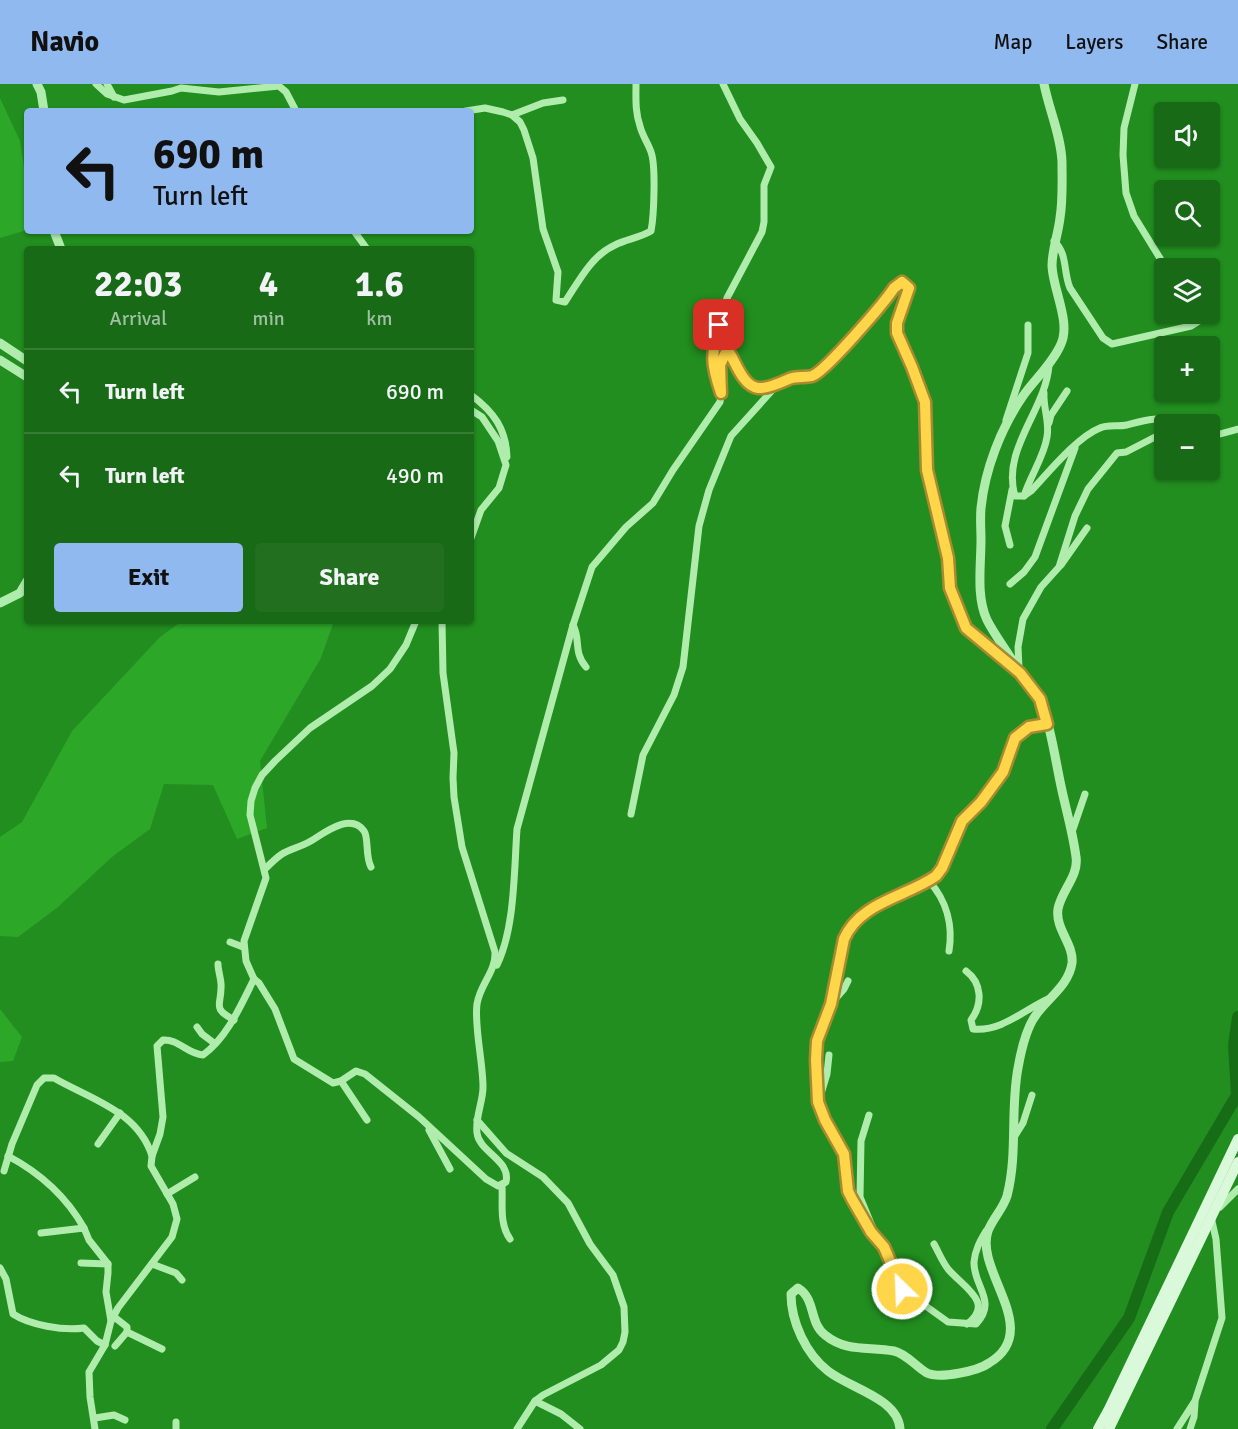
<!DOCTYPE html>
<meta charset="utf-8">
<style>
:root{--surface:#196a17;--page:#226f20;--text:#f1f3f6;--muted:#9fbfa1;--line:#377d36;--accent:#90b9f0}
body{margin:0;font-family:Signika,sans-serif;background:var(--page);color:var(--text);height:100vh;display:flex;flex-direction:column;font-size:22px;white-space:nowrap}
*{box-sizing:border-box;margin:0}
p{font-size:20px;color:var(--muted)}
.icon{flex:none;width:33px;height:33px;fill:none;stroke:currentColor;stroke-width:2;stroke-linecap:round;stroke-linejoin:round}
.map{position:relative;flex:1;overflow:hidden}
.drawer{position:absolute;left:24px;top:162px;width:450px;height:378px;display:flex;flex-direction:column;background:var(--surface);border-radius:6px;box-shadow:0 2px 4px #0004}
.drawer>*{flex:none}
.top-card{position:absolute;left:24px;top:24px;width:450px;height:126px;border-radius:6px;box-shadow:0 2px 4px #0004;background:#90b9f0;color:#111;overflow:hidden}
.tools{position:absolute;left:1154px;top:18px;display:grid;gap:12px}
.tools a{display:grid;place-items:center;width:66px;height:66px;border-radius:6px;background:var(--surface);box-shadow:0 2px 4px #0004;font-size:30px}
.pin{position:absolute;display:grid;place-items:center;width:51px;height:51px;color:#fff;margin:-26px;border-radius:12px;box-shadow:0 3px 9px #0006}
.me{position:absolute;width:66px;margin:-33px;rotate:336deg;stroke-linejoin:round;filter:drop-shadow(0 0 4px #0008)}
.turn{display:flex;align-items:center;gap:21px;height:126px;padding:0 30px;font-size:27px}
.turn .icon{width:78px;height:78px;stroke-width:2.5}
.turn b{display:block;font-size:42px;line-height:51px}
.eta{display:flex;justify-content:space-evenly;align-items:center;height:102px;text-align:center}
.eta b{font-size:36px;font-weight:700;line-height:42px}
.button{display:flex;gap:12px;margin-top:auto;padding:12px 30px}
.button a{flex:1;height:69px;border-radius:6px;background:var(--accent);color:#111;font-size:24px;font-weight:700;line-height:69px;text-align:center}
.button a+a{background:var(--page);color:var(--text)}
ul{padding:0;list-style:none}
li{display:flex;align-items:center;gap:18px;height:84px;padding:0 30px;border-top:2px solid var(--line)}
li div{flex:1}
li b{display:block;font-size:22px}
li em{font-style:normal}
header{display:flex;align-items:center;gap:36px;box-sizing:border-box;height:84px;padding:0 30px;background:var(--accent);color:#111}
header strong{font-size:28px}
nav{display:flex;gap:33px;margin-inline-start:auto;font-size:21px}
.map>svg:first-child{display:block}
.green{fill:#2da728}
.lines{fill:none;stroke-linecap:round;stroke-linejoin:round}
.river{stroke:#166d15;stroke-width:12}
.minor{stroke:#b0edad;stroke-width:7}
.tertiary{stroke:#b0edad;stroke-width:9}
.secondary{stroke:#daf9da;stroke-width:10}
.route-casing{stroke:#a68a30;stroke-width:15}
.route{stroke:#ffd54a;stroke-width:10}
</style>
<header>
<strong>Navio</strong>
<nav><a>Map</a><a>Layers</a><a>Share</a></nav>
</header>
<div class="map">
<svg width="1238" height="1345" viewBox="0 0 1238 1345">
<rect width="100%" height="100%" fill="#218e1f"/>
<g class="green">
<path d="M 0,14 L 20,57 L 27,104 L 27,146 L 0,154 Z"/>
<path d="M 182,537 L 334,537 L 321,574 L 260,677 L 267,744 L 237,755 L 213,701 L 164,700 L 150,745 L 112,773 L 58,823 L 18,853 L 0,852 L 0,753 L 22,738 L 72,647 L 160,553 Z"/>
<path d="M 0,925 L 22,953 L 13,977 L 0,978 Z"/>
</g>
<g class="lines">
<path class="river" d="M 1052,1345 L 1129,1234 L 1168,1128 L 1237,1011 L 1234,961 L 1238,933"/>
<g class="minor">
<path d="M 96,0 L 107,10 L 124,16 L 172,7 L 181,4 L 219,8 L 279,2 L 286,8 L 296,27"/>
<path d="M 107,0 L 114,13"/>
<path d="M 1135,0 L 1124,44 L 1123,71 L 1126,109 L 1134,132 L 1166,184"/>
<path d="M 466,27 L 485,24 L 503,28 L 512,31 L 520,38 L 524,46 L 533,74 L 543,145 L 558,188 L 556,216 L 565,218 C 579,197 591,172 615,161 C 627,155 639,154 651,147 C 654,132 656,81 651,68 C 648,59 642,51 640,42 C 635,28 636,14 636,0"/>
<path d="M 512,31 L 543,19 L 563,16"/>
<path d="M 354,147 L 367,165"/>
<path d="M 1054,157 C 1068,170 1063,188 1070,204 L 1103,254 L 1112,260 L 1191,242 L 1199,237 L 1198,230"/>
<path d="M 1049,281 C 1046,326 1001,365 1015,412 L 1024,412 L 1031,407 C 1048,389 1077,353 1100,344 C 1108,340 1118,343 1127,341 C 1145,336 1160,331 1177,340"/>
<path d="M 721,301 L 720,281 L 725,270 L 729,268 C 736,278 744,302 758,304 C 767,306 780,299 789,295 C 796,292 804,294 812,292 C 825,287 884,219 894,204 L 902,198 L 909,204 L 897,239 L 897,249 L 912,283 L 925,318 L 927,386 L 950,484 L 950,504 L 966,544 L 1013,583"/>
<path d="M 471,311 C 494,328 506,345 507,373"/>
<path d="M 471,326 L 482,333 L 498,357 L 506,381 L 499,404 L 481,426 L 471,454"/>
<path d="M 1006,336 L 1028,269 L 1028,241"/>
<path d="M 1049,339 L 1051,331 L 1067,307"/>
<path d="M 1209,353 L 1238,345"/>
<path d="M 1024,412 C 1030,392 1044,373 1047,353 C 1050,338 1043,324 1044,309"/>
<path d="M 1010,461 L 1005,442 L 1012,406"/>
<path d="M 1061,481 L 1087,444"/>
<path d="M 1010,500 L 1024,488 L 1035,473 L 1075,364"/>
<path d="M 416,537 L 406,561 L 390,585 L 372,602 L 310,644 L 275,677 L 262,691 L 255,704 L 251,717 L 250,731 L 266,794 L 244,857 L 246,877 L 254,895 L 259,899 L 275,925 L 294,975 L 333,999 L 341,997 L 356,987 L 365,990 L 419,1033 L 486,1095 L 498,1102 L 506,1098 C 511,1076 479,1068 477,1049 C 475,1033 483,1018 483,1003 C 483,978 474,942 477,920 C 480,900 496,888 495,868 L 462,763 L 454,713 L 453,694 L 454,669 L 443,589 L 442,537"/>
<path d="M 573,541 C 581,556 573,568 586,583"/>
<path d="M 1019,584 L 1018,563 L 1023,535 L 1041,503 L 1059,483 L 1075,432 L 1088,405 L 1117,369 L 1126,368 L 1157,352 L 1164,351"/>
<path d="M 631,730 L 643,671 L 674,611 L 683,583 L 699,442 L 709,406 L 731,352 L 777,301"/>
<path d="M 1072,748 L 1085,710"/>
<path d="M 265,785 C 270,780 276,774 282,770 C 290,765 300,763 309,758 C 322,751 350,727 364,747 C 369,754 365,772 371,783"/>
<path d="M 929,797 C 947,817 953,842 949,867"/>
<path d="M 230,858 L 243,863"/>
<path d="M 218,880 C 218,888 222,896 221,904 C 221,922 212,924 234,936"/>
<path d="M 497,881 C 515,844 514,787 517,745 L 573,541 L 592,483 L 626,443 L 653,419 L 673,386 L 720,318 L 721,309 L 712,283 L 714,258 L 727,214 L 762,148 L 764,138 L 764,101 L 771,83 L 757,59 L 740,35 L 723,0"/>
<path d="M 966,887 C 982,899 983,920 971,936 L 973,945 C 1001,948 1024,926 1048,915"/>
<path d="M 831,920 L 844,905 L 848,897"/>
<path d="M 197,943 L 202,950 L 214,959"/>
<path d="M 341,997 L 367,1036"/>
<path d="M 820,1013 L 827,990 L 829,971"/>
<path d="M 869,1031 L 861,1057 L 860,1113 L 872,1142"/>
<path d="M 477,1036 L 506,1069 L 543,1093 L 568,1119 L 590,1160 L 613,1191 L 624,1223 L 625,1248 L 623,1258 L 619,1266 L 601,1281 L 543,1311 L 535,1317 L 517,1345"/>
<path d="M 429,1046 L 450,1085"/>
<path d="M 1013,1055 L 1023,1039 L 1032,1011"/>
<path d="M 98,1060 L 120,1029"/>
<path d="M 8,1072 C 40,1089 66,1112 84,1144"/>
<path d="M 4,1087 L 12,1060 L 37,1001 L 44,994 L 54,994 C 90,1015 138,1027 152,1072"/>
<path d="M 502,1101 C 503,1119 499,1140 510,1155"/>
<path d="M 167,1110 L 195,1093"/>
<path d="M 1220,1123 L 1238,1105"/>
<path d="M 986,1147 C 980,1157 975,1166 974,1178 C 973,1202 998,1217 976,1240 L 948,1238 L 902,1205 L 884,1163 L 871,1148 L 848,1107 L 844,1070 L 825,1036 L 818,1018 L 816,976 L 817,957 L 831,920 L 844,855 C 860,818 907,813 936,792 L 942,785 L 961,737 L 981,718 L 1003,688 L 1015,653 L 1029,643 L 1047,640"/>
<path d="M 41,1149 L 84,1144 L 89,1156 L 108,1180 L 108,1189 L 106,1208 L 111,1237"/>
<path d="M 934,1160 C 939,1169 942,1177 948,1185 C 962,1202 996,1219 967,1240"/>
<path d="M 81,1179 L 108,1180"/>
<path d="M 152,1180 L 176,1189 L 182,1196"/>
<path d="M 0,1184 L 6,1195 L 13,1230 C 30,1241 63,1247 84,1244 L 97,1257 L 105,1261"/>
<path d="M 113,1232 L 127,1243 L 127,1248 L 115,1262"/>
<path d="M 127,1248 L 162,1265"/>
<path d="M 535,1317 L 561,1330 L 580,1345"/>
<path d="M 95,1334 L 114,1331 L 125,1336"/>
<path d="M 95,1345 L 90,1313 L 89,1288 L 105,1261 L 111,1237 L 118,1224 L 172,1153 L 177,1135 L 173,1120 L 151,1082 L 152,1072 L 160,1050 L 163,1033 L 157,962 L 163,956 C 179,955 187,970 203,971 C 227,954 241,921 254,895"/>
<path d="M 176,1345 L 176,1338"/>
<path d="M 1177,1345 L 1195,1317 L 1222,1234 L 1216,1155 L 1211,1133"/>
<path d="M 1190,1345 L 1194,1333 L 1195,1319"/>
</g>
<g class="tertiary">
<path d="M 37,0 L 41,8 L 44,27"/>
<path d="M 54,147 L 61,165"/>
<path d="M 0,259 L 27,277"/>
<path d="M 0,276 L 27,293"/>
<path d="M 0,519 L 20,509 L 27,497"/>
<path d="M 900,1345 C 898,1314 849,1304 828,1287 C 806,1270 791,1238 791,1210 L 798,1204 C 816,1215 809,1239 825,1251 C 847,1269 870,1262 894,1267 C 907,1270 916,1283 927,1289 C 940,1295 978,1287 989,1279 C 1044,1246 974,1187 988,1147 C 993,1134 1003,1125 1007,1112 C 1018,1070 1010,1026 1018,984 C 1021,967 1026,944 1036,931 C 1048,914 1069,901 1072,879 C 1074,860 1055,845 1058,825 C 1061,807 1079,792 1076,773 C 1073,749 1066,726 1061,702 C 1055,674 1051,643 1040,616 C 1035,604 1024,595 1017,584 C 1008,568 995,552 987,536 C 976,513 981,481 981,456 C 981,446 980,435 981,424 C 985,385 1001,344 1023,312 C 1035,295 1053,279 1061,260 C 1071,238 1053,206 1052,182 C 1052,165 1058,151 1060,134 C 1063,116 1062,96 1062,78 C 1061,51 1049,26 1044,0"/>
</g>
<g class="secondary">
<path d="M 1098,1345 L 1109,1325 L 1238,1055"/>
<path d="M 1109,1345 L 1238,1078"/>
</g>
</g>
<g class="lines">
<g class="route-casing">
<path id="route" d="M 719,241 C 711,271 711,279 721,309 L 720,281 L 725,270 L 729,268 C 736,279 743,302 758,304 C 767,305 780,299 789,295 C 796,292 804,294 812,292 C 825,288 884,219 894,204 L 902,198 L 909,204 L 897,239 L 897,249 L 912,283 L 925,318 L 927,386 L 948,474 L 950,504 L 966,544 L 1020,589 L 1040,615 L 1047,640 L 1029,643 L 1015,654 L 1003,688 L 981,718 L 962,737 L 942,784 L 936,792 C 906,813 860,818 844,855 L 831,920 L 817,957 L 816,976 L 818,1018 L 825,1036 L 844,1070 L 848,1107 L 852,1115 L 871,1148 L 884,1163 L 902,1205"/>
</g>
<use href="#route" class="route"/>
</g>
</svg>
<div class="tools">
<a><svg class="icon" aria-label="sound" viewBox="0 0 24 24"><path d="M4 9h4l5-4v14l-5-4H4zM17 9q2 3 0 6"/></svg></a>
<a><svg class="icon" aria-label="search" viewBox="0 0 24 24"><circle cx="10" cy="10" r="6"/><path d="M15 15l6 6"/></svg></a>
<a><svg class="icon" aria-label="layers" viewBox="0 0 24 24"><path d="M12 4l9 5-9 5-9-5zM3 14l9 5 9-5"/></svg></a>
<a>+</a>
<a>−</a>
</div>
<div class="pin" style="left:719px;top:241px;background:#d93025"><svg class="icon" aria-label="arrive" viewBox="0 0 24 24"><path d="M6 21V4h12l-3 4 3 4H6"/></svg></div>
<svg class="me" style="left:902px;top:1205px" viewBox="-20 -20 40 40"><circle r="17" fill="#ffd54a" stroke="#fff" stroke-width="3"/><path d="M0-11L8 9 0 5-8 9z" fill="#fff"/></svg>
<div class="top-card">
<div class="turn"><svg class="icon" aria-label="left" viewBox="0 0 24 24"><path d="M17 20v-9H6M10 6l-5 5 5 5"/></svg><div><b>690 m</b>Turn left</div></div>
</div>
<section class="drawer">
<div class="eta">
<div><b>22:03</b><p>Arrival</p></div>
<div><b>4</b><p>min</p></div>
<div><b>1.6</b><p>km</p></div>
</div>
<ul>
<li><svg class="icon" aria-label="left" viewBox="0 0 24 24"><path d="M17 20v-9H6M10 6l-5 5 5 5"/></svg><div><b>Turn left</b></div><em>690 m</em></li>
<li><svg class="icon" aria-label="left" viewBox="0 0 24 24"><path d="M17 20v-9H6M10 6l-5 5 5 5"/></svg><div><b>Turn left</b></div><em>490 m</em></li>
</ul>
<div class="button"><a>Exit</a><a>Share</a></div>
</section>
</div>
